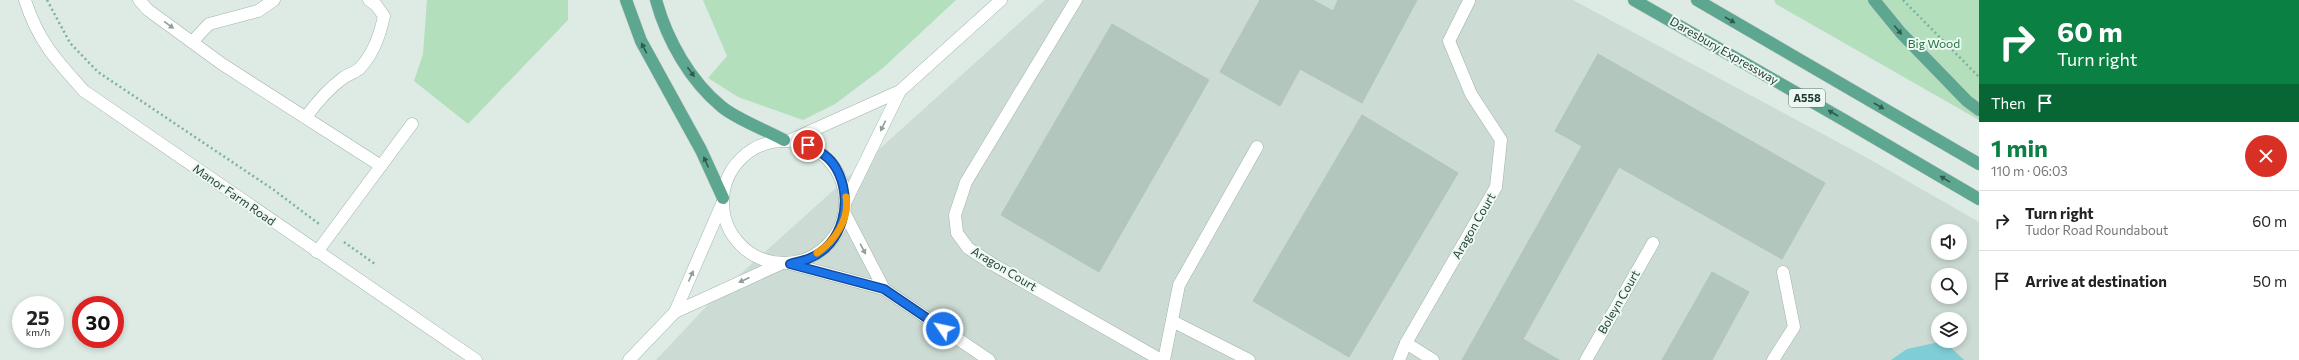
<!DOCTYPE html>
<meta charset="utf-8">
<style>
:root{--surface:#fff;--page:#f2f2f2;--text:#222;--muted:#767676;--line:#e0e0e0;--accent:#0b8043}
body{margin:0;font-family:Commissioner,sans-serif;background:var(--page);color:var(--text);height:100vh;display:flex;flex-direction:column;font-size:15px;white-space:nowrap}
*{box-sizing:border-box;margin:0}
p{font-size:13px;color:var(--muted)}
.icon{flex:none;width:22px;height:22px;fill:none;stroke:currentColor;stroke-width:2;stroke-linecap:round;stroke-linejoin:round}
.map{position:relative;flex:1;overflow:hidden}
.sheet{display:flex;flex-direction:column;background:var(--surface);width:320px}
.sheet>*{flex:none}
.top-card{background:#0b8043;color:#fff;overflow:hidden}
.controls{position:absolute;left:1931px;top:224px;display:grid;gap:8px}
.controls a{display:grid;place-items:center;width:36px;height:36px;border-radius:50%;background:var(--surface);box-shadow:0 2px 6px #0003;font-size:20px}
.speed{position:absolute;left:12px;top:296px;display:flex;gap:8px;font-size:20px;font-weight:700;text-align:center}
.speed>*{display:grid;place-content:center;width:52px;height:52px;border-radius:50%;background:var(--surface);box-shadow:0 2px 6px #0003;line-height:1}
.speed small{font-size:10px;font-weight:400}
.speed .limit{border:6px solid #d22;background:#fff;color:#111}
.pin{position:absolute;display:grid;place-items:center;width:34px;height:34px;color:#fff;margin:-17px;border:2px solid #fff;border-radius:50%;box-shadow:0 1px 4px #0007}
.me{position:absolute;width:44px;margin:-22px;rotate:304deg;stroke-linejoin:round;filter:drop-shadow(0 0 3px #0008)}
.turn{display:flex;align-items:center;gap:14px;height:84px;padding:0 12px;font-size:18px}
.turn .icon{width:52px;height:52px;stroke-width:2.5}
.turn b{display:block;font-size:28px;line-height:34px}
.then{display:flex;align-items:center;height:38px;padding:0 12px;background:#0003;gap:8px;font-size:15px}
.round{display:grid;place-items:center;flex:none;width:42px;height:42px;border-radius:21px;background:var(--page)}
.summary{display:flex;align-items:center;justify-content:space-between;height:68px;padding:0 12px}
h1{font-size:24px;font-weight:700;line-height:30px;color:var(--accent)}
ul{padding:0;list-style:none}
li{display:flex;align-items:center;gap:12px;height:60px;padding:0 12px;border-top:1px solid var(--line)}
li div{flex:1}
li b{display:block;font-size:15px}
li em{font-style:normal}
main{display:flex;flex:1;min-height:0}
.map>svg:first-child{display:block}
.built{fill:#ccdbd3;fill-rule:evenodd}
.green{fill:#b4dfbd}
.water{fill:#7fced7}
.building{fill:#b3c6bd;stroke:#b0c5bb}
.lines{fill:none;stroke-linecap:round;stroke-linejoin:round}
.minor-casing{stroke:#a0b3ab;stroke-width:13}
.major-casing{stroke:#c0c8c6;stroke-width:13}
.path{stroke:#7bb29e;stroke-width:2.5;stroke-dasharray:2 3;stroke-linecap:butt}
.minor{stroke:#fff;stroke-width:12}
.major{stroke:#5da690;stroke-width:12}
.oneway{fill:#305c4f}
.oneway2{fill:#8e9e99}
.route-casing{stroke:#114b97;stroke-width:10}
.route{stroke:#1a73e8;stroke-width:7}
.slow{stroke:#f59e0b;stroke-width:7}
.labels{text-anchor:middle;stroke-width:4;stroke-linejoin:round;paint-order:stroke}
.shield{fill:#eef8f2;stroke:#5c746c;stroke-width:1}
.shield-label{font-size:11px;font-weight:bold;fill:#1d3c33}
.park-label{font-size:12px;fill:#247740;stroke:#eef8f2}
.street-label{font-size:12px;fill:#1d3c33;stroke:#eef8f2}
</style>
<main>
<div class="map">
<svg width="1979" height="360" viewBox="0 0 1979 360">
<rect width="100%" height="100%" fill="#deebe4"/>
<path class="built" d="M 1045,0 L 1573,0 L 1862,155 L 1979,222 L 1979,360 L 656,360 L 717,295 ZM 1938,231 L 1960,231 L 1960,253 L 1938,253 ZM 1938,275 L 1960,275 L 1960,297 L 1938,297 ZM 1938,319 L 1960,319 L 1960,341 L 1938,341 Z"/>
<g class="green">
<path d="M 427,0 L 568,0 L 568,20 L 468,124 L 414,81 L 423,54 Z"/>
<path d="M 703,0 L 956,0 L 883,68 L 835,104 L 803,120 L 738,97 L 708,78 L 727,56 Z"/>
<path d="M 1774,0 L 1979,0 L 1979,120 L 1776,4 Z"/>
</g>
<path class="water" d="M 1944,341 L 1964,360 L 1891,360 L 1907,349 Z"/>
<g class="building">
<path d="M 1260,0 L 1313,0 L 1333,11 L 1338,0 L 1417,0 L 1362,103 L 1300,69 L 1280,106 L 1220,72 Z"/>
<path d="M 1112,24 L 1209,80 L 1099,272 L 1001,215 Z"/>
<path d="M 1598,54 L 1825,183 L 1782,259 L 1619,167 L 1523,339 L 1559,360 L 1462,360 L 1582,146 L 1555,131 Z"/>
<path d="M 1362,115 L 1458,173 L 1349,357 L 1253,301 Z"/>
<path d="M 1712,272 L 1749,292 L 1712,360 L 1662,360 Z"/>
</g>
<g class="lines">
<g class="minor-casing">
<g id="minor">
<path d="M 25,0 C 38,41 56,60 84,91 L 476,360"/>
<path d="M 139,0 L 148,10 L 222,64 L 381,166"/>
<path d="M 1076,0 L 966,182 L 955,215 L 957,233 L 968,248 L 994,265 L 1161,360"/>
<path d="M 192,42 L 209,24 L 258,11 L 274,0"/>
<path d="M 306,117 C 317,102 328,89 343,78 C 347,75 354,73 359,69 C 373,55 380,35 384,16 L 376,5 L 369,0"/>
<path d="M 791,140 L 900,91 L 1001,0"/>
<circle cx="784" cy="202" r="61"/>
<path d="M 846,201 L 900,91"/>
<path d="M 845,214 L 884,289"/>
<path d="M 317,252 L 412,124"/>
<path d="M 791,264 L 884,289 L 989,360"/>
<path d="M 675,312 L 780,264"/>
<path d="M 1172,321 L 1249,360"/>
<path d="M 1406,343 L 1433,360"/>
<path d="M 629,360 L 675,312 L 722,204"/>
<path d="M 1164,360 L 1179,285 L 1257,147"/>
<path d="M 1399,360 L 1406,343 L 1496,187 L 1501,140 L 1471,94 L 1449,41 L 1469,1"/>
<path d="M 1586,360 L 1653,243"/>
<path d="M 1773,360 L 1794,327 L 1783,272"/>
</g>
</g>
<g class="major-casing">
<g id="major">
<path d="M 626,0 L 641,41 L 701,150 L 723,198"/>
<path d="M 656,0 C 667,40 690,81 722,107 C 738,120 766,130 784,140"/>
<path d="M 1634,0 L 1844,120 L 1979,199"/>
<path d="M 1697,0 L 1979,164"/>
<path d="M 1874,0 L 1901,33 L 1967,101 L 1979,110"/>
</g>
</g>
<g class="path">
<path d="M 47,0 L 70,43 L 98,72 L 274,190 L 319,224"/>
<path d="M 1903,0 L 1979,77"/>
<path d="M 344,242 L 375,264"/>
</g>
<use href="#minor" class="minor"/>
<use href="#major" class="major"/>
</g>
<defs><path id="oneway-solid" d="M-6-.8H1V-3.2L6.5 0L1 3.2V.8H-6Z"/></defs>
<g class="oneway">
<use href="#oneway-solid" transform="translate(1730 20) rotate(30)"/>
<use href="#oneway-solid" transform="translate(1898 30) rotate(50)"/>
<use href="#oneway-solid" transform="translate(644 48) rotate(-117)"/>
<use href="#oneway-solid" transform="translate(691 72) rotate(54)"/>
<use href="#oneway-solid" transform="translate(1879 106) rotate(30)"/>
<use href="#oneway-solid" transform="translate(1833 113) rotate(-150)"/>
<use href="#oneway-solid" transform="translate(706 162) rotate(-114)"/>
<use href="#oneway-solid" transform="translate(1945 179) rotate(-149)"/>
</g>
<g class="oneway2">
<use href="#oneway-solid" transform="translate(169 25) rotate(36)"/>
<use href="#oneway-solid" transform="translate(883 126) rotate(116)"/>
<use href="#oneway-solid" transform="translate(863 249) rotate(62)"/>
<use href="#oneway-solid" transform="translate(691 276) rotate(-66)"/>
<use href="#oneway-solid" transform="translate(744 280) rotate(155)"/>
</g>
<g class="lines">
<g class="route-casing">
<path id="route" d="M 808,145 C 819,151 830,157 836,168 C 854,199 844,245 808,259 C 803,261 796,262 790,264 L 884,289 L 943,329"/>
</g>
<use href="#route" class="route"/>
<path class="slow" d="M 817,253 C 834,242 850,219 846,197"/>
</g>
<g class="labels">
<rect class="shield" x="1789" y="89" width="36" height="18" rx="3"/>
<g class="shield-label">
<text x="1807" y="102">A558</text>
</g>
<g class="park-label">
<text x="1934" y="48">Big Wood</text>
</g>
<g class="street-label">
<text transform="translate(1724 51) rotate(30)" y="4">Daresbury Expressway</text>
<text transform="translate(234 195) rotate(35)" y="4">Manor Farm Road</text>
<text transform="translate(1474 226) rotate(-60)" y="4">Aragon Court</text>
<text transform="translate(1004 269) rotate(31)" y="4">Aragon Court</text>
<text transform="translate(1619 302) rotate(-60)" y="4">Boleyn Court</text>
</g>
</g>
</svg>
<div class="controls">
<a><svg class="icon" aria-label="sound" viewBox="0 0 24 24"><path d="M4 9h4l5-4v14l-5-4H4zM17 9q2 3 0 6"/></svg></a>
<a><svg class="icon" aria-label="search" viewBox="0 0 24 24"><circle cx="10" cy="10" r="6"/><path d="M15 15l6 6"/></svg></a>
<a><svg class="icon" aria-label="layers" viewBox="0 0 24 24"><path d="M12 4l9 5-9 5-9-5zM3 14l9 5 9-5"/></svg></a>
</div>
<div class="speed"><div>25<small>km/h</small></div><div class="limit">30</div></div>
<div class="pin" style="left:808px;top:145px;background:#d93025"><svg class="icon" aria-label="arrive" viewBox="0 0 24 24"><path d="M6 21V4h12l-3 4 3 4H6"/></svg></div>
<svg class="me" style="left:943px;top:329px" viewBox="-20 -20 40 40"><circle r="17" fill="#1a73e8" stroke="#fff" stroke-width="3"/><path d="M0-11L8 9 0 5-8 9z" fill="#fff"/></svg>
</div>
<section class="sheet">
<div class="top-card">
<div class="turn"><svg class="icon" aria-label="right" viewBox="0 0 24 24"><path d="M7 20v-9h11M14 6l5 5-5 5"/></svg><div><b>60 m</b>Turn right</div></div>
<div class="then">Then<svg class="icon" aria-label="arrive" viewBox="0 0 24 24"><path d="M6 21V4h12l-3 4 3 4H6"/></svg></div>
</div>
<div class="summary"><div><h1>1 min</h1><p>110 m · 06:03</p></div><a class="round" style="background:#d93025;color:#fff"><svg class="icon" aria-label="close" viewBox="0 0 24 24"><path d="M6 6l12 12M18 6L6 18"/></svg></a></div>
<ul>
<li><svg class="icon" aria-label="right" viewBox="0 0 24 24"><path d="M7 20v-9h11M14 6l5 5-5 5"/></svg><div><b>Turn right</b><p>Tudor Road Roundabout</p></div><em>60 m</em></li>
<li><svg class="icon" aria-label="arrive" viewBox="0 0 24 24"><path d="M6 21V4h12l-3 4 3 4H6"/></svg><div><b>Arrive at destination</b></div><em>50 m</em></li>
</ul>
</section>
</main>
